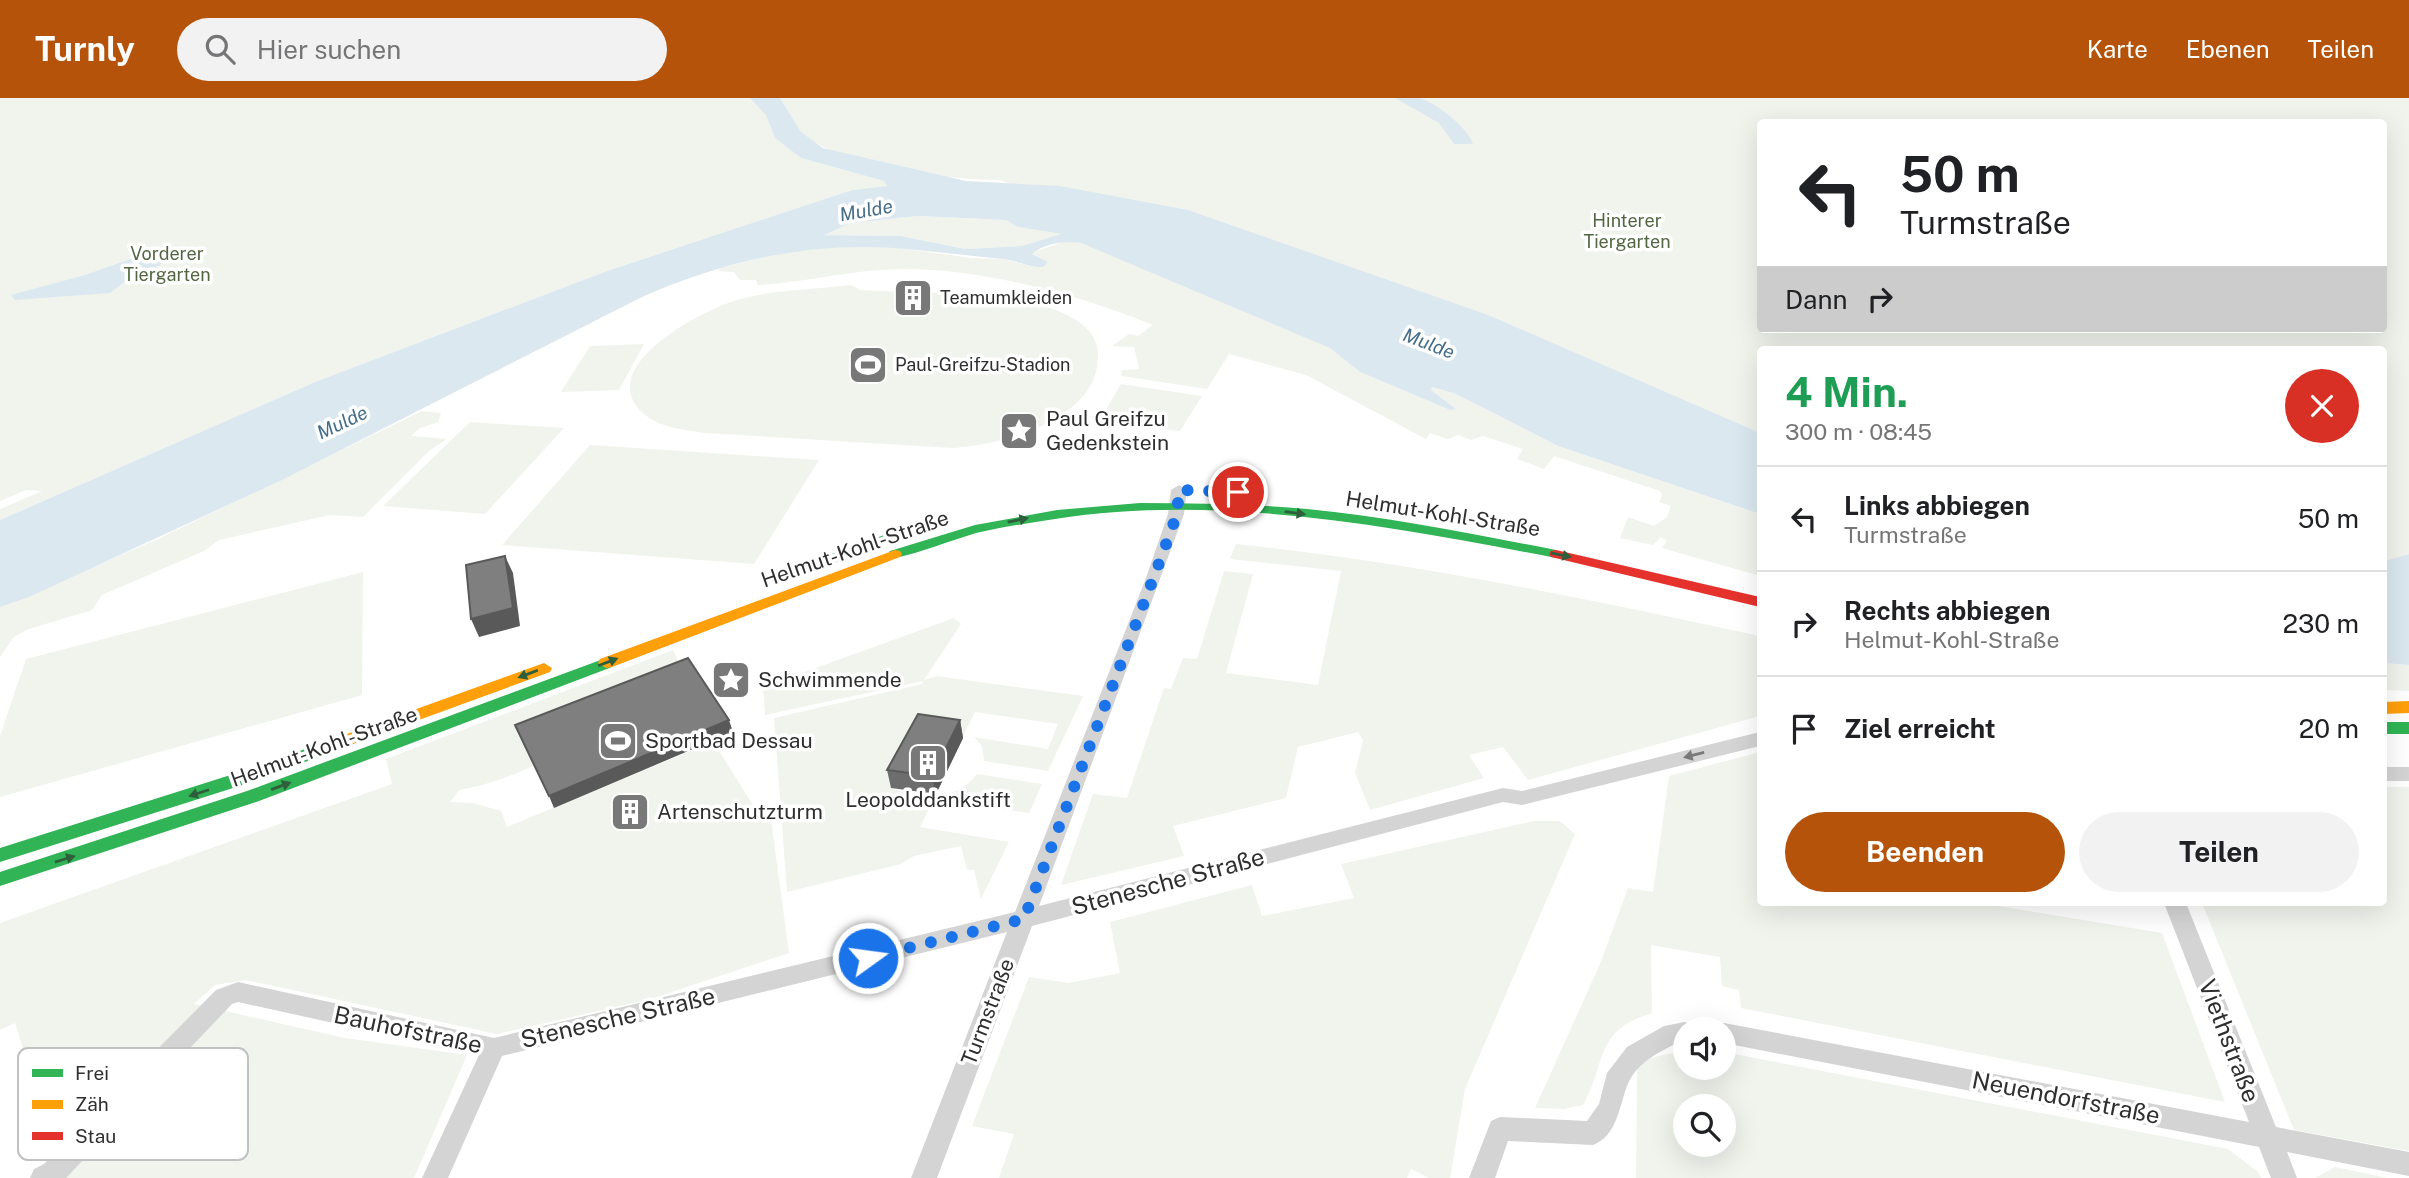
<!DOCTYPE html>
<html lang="de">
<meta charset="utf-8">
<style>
:root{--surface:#fff;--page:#f2f2f2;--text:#202124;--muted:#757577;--line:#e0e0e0;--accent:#b45309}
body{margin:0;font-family:"Public Sans",sans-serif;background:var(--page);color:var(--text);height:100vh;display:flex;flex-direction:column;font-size:26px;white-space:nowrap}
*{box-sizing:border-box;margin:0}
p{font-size:23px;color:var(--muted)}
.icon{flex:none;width:38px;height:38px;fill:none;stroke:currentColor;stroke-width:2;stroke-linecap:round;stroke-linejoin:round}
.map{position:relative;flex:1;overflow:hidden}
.panel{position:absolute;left:1757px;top:248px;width:630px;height:560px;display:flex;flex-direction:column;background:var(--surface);border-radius:7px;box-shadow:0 7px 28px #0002}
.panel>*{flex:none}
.guide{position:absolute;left:1757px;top:21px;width:630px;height:214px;border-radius:7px;box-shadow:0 7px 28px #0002;background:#fff;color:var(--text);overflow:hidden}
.controls{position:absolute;left:1673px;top:919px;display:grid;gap:14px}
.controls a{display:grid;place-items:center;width:63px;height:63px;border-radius:50%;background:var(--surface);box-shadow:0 7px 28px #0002;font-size:35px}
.pin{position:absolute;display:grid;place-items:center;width:60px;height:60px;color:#fff;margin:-30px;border:4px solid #fff;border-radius:50%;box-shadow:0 2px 7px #0007}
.me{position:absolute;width:77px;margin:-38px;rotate:76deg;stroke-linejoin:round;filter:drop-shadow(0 0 5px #0008)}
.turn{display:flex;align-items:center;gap:24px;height:147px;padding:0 28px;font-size:32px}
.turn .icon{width:91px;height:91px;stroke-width:2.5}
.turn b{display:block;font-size:49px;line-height:60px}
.then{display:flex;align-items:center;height:66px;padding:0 28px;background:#0003;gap:14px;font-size:26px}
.round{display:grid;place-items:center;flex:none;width:74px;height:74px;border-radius:37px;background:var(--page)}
.overview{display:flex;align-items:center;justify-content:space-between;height:119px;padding:0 28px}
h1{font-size:42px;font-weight:700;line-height:52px;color:#1e9e55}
.button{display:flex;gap:14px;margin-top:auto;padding:14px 28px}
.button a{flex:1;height:80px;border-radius:42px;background:var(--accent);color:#fff;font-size:28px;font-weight:700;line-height:80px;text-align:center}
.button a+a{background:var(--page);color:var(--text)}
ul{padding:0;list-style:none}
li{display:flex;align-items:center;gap:21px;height:105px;padding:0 28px;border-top:2px solid var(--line)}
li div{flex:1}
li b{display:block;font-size:26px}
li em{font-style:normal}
header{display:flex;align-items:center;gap:42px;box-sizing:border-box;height:98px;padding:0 35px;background:var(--accent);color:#fff}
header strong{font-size:33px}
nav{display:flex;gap:38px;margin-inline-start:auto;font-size:24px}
.search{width:490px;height:63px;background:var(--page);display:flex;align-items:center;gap:18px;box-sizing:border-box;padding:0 24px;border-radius:38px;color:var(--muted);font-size:26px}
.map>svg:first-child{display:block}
.green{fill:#f1f4ed;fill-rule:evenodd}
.water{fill:#dce8f0;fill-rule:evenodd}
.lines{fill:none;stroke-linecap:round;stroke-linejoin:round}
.street{fill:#d4d4d4;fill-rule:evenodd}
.fast{fill:#30b455;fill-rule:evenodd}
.slow{fill:#ff9f0a;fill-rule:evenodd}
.jam{fill:#e5322d;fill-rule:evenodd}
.wall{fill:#6d6d6d}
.shaded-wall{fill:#595959}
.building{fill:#7f7f7f;stroke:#595959;stroke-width:2}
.oneway{fill:#2f5e3c}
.oneway2{fill:#797979}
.route{stroke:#1a73e8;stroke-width:12;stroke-dasharray:0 21.6}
.labels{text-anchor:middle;stroke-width:7;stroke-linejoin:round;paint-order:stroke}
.far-park-label{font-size:18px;fill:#526741;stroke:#fff}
.far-poi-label{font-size:18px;fill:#2f2f2f;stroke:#fff;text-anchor:start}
.far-water-label{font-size:19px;font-style:italic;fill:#456e8a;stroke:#fff}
.poi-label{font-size:21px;fill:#2f2f2f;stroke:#fff;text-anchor:start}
.street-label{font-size:21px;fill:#2f2f2f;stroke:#fff}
.near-street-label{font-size:24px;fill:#2f2f2f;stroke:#fff}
.key{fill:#fff;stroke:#c1c1c1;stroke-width:2}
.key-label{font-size:19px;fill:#2f2f2f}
</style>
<header>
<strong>Turnly</strong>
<div class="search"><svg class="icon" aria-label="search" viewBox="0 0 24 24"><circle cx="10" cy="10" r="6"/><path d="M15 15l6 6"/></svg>Hier suchen</div>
<nav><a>Karte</a><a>Ebenen</a><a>Teilen</a></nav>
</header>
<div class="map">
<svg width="2409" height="1080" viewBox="0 0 2409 1080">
<rect width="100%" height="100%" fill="#fff"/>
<g class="green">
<path d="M 0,0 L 750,0 L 766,16 L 775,40 L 801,60 L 884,83 L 888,88 L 852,92 L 607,173 L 315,284 L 0,422 L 0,411 L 42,393 L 26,392 L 0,403 Z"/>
<path d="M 780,0 L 2409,0 L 2409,456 L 2384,463 L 2384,252 L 1760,252 L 1760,335 L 999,82 C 953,83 836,66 803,36 C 794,27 787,11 780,0 ZM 1760,24 L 2384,24 L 2384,231 L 1760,231 Z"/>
<path d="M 918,118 L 1006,122 L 1018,129 L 1061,136 L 1060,139 L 1022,148 L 965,151 L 901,138 L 824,137 L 851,125 Z"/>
<path d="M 1066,143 L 1081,145 L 1134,165 L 1331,250 L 1360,274 L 1450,312 L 1455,310 L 1430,292 L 1432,289 L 1456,296 L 1558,348 L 1760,416 L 1760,478 L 1662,450 L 1667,443 L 1661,439 L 1653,447 L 1620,440 L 1628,419 L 1654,428 L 1667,419 L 1671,408 L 1659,404 L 1662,397 L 1660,393 L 1554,358 L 1544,371 L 1517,361 L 1523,351 L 1483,338 L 1471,342 L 1458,337 L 1448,341 L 1430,335 L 1426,341 L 1306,277 L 1229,256 L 1207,291 L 1122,278 L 1121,272 L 1139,271 L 1134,249 L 1112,248 L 1129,236 L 1138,238 L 1153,227 C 1076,195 964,165 880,172 C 839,175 799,185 758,187 L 756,182 L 740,182 L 734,174 L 718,173 L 720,170 L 781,155 L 822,149 L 885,148 L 972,160 L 1001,161 C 1016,163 1029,170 1043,169 L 1047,164 L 1031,155 Z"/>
<path d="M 851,187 L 860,192 C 919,196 1012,191 1065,216 C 1083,224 1099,238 1098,259 C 1097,323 1003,346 953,350 L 706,335 C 684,332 652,329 637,309 C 603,264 702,213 734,203 C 772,191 812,192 851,187 Z"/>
<path d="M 644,246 L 619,292 L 561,294 L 590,248 Z"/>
<path d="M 1121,286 L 1202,298 L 1180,333 L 1098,325 Z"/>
<path d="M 422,313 L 441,315 L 438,324 L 420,330 L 411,338 L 447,341 L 430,352 L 363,419 L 330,417 L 219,442 L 204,453 L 102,497 L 92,512 L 26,532 L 14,539 L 0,559 L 0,509 L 158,441 Z"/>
<path d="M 470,324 L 564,330 L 485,416 L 383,408 Z"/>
<path d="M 590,347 L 819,362 L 754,466 L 502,447 Z"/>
<path d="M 1236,446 C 1412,464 1587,501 1760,538 L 1760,618 L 1528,682 L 1503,649 L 1469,657 L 1484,680 L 1370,712 L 1355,675 L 1363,642 L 1358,634 L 1298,649 L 1286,700 L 1173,728 L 1184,758 L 1061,787 L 1093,696 L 1127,700 L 1164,590 L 1171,591 L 1183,560 L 1197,561 L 1224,473 L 1253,476 L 1226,575 L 1318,587 L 1341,473 L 1230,461 Z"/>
<path d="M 363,474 L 362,597 L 0,699 L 0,638 L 26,561 Z"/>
<path d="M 954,520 L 961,526 L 924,582 L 936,578 L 1083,598 L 1048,673 L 984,663 L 982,648 L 974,639 L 1048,651 L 1058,626 L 975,614 L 963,638 L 921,634 L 891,690 C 923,701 954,705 977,676 L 1042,686 L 1029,715 L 934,701 L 920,729 L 1009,744 L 981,801 L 974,772 L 967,772 L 961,748 L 914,758 L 901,766 L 787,794 L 774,620 L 922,586 L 923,583 L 765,617 L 763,589 Z"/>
<path d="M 673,552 L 684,575 C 614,619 542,678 459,692 L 450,704 L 473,705 L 501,713 L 507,729 L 703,648 L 706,651 L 716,648 L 758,715 L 770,714 L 789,855 L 651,901 L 497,936 L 246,882 L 215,887 L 194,906 L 345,940 L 467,957 L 414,1080 L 65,1080 L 15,925 L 0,932 L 0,825 L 392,686 L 386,661 Z"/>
<path d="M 2384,565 L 2409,567 L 2409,593 L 2384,592 Z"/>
<path d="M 1760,654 L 1760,805 L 1980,805 L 2162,835 L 2225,1004 L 1741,910 L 1739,892 L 1722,888 L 1720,859 L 1651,847 L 1652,915 C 1593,933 1608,963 1583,1007 L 1564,1011 L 1535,1010 L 1600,866 L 1628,790 L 1653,794 L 1669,678 Z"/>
<path d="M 2384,689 L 2409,689 L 2409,1053 L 2294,1032 L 2202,805 L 2384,805 Z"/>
<path d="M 1534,723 L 1560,723 L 1575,736 L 1465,991 L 1450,1080 L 1429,1080 L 1411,1071 L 1407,1080 L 999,1080 L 1014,1036 L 972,1028 L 1029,879 L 1069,885 L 1120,875 L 1110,824 L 1252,787 L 1262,818 L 1354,800 L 1341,766 Z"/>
<path d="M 1685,954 L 1685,970 L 1724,970 L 1724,954 L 2228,1051 L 2258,1074 L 2261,1080 L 1636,1080 L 1637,971 C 1646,958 1670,955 1685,954 ZM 1685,1008 L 1724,1008 L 1724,1046 L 1685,1046 Z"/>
<path d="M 2335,1069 L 2388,1080 L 2315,1080 Z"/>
</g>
<g class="water">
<path d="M 750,0 L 780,0 L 801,34 L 823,50 L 966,83 L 1060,88 L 1188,112 L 1488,217 L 1760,335 L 1760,416 L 1558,348 L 1456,296 L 1432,289 L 1431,292 L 1456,311 L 1450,312 L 1360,274 L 1330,250 L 1081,145 C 1065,143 1045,145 1032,156 L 1048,164 L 1043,169 C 1029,170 1017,162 1002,161 C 974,158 946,155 917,152 C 822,141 730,160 642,199 L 282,382 L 29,499 L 0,509 L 0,422 L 315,284 L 607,173 L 852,92 L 887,88 L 884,83 L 801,60 L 775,40 L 766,17 ZM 918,118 L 1006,122 L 1018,129 L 1061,136 L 1022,148 L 965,151 L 901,138 L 824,137 L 851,125 Z"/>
<path d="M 1395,0 C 1402,0 1411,0 1418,0 C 1435,3 1468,30 1473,46 L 1454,46 L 1439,25 Z"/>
<path d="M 142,157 L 172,158 L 154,171 L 132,178 L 110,195 L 15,202 L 11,197 L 85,177 Z"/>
<path d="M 2409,456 L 2409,567 L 2384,565 L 2384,463 Z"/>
</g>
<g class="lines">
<g class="street">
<path d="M 1179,387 L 1187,392 L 1184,416 L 1039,808 L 1503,690 L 1522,693 L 1760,634 L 1760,648 L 1522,707 L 1503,704 L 1032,828 L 937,1080 L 911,1080 L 1007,834 L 502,958 L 448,1080 L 422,1080 L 479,957 L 238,904 L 232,906 L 66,1080 L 30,1080 L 34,1071 L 44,1066 L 216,892 L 238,884 L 494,940 L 1015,814 L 1146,480 L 1168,416 L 1171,392 Z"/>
<rect x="2384" y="669" width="25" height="14"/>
<path d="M 2164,805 L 2186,805 L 2276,1029 L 2409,1054 L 2409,1078 L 2287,1054 L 2297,1080 L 2271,1080 L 2259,1049 L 1724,945 L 1724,931 L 1714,931 L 1724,925 L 2249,1024 Z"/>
<path d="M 1685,924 L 1693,927 L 1695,931 L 1685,931 L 1685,944 C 1675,945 1669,949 1660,954 C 1646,962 1633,972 1627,988 C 1619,1009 1617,1038 1593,1047 L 1508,1043 L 1495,1080 L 1469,1080 L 1491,1023 L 1500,1019 L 1587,1023 L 1599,1006 L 1607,975 L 1627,949 L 1664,928 Z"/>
</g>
<g class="fast">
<path d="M 1140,405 C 1196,405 1251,406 1307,411 C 1390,419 1473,436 1556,452 L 1563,456 L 1556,460 C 1396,429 1217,395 1055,421 C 1029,425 1002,429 976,435 C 949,443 923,454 895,460 L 888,456 L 890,453 L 975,427 L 1057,412 Z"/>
<path d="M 898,432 L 903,433 L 905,436 L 903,439 L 817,471 L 812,472 L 805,468 L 807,465 Z"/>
<path d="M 606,560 L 612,561 L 614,565 L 612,569 L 259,703 L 0,788 L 0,774 L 247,693 Z"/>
<rect x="2384" y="624" width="25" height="12"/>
<path d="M 328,643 L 334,645 L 337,649 L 334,653 L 252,684 L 0,764 L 0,750 L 240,674 Z"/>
</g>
<g class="slow">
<path d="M 895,452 L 900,453 L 902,456 L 900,459 L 612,569 L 606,570 L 598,565 L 600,561 Z"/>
<path d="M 544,565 L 552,570 L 550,574 L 334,653 L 322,653 L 319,649 L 322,645 Z"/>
<path d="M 2409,603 L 2409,615 L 2384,616 L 2384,604 Z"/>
</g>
<path class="jam" d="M 1556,452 L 1760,499 L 1760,509 L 1551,459 L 1549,456 L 1551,453 Z"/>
</g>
<path class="wall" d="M 960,622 L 963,640 L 936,696 L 891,690 L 887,672 Z"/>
<g class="shaded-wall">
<path d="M 505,458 L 513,475 L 520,528 L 479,539 L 471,521 Z"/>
<path d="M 729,622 L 733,634 L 554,710 L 549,698 Z"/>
<path d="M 960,622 L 963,640 L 936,696 L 932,678 Z"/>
</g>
<g class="building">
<path d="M 505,458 L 513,510 L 471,521 L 466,467 Z"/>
<path d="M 688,560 L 729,622 L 549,698 L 515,627 Z"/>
<path d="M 918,616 L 960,622 L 932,678 L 887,672 Z"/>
</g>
<defs><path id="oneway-solid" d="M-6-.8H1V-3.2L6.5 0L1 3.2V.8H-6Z" transform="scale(1.75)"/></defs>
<g class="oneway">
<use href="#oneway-solid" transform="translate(1295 415) rotate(7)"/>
<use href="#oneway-solid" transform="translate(1018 422) rotate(-11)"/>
<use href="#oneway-solid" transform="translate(1561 457) rotate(12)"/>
<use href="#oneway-solid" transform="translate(608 564) rotate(-21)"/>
<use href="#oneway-solid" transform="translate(528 576) rotate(159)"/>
<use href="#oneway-solid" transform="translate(281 688) rotate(-20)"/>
<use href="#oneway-solid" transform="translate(199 695) rotate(162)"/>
<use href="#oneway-solid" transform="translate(65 761) rotate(-17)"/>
</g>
<use class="oneway2" href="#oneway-solid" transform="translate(1694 657) rotate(166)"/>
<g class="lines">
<path class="route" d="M 868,860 L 1024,821 L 1161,460 L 1177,416 L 1179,392 L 1238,394"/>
</g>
<defs>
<g id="building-square" transform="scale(2.0125)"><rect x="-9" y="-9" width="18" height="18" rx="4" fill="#787878" stroke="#fff"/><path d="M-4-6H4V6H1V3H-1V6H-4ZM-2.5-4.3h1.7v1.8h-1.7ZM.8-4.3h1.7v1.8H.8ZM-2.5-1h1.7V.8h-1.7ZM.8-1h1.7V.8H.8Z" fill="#fff"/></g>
<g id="stadium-square" transform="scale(2.0125)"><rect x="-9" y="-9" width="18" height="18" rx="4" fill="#787878" stroke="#fff"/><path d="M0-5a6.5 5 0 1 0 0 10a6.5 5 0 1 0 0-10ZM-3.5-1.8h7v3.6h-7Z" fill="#fff"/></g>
<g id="sight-square" transform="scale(2.0125)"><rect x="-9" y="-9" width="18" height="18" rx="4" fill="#787878" stroke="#fff"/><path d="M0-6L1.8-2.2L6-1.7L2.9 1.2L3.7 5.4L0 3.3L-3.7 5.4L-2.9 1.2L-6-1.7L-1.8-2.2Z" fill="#fff"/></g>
</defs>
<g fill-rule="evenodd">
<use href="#building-square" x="913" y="200"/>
<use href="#stadium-square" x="868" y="267"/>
<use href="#sight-square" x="1019" y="333"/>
<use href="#sight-square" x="731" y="582"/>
<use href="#stadium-square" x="618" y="643"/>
<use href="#building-square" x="928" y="665"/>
<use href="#building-square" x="630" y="714"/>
</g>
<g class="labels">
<g class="far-park-label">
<text x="1627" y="129">Hinterer<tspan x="1627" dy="21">Tiergarten</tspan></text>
<text x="167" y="162">Vorderer<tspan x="167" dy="21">Tiergarten</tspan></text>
</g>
<g class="far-poi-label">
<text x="940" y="206">Teamumkleiden</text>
<text x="895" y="273">Paul-Greifzu-Stadion</text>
</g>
<g class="far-water-label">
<text transform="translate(866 112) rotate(-10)" y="7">Mulde</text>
<text transform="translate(1429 245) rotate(21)" y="7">Mulde</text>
<text transform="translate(342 324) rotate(-25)" y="7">Mulde</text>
</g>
<g class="poi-label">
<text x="1046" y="328">Paul Greifzu<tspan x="1046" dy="24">Gedenkstein</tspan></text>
<text x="758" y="589">Schwimmende</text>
<text x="645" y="650">Sportbad Dessau</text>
<text x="928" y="709" text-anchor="middle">Leopolddankstift</text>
<text x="657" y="721">Artenschutzturm</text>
</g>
<g class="street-label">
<text transform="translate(1443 416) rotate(9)" y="7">Helmut-Kohl-Straße</text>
<text transform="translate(855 451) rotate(-19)" y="7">Helmut-Kohl-Straße</text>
<text transform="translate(324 649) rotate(-20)" y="7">Helmut-Kohl-Straße</text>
<text transform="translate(988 914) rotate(-69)" y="7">Turmstraße</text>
</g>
<g class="near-street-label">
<text transform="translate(1168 784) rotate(-15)" y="8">Stenesche Straße</text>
<text transform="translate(618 920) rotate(-13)" y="8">Stenesche Straße</text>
<text transform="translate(408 932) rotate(12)" y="8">Bauhofstraße</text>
<text transform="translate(2229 943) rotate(69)" y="8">Viethstraße</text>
<text transform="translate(2066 1000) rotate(11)" y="8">Neuendorfstraße</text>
</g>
</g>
<rect x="18" y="950" width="230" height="112" rx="10" class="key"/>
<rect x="32" y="971" width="31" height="8" fill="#30b455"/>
<rect x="32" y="1002" width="31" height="9" fill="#ff9f0a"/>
<rect x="32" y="1034" width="31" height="8" fill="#e5322d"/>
<g class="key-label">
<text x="75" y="982">Frei</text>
<text x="75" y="1013">Zäh</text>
<text x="75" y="1045">Stau</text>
</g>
</svg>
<div class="controls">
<a><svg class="icon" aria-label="sound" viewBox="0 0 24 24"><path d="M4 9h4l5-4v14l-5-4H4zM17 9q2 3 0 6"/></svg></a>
<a><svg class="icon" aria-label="search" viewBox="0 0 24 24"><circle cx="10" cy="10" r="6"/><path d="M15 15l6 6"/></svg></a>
</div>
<div class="pin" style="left:1238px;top:394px;background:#d93025"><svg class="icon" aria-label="arrive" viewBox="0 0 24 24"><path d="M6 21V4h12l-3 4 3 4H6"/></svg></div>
<svg class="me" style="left:868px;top:860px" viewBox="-20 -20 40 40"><circle r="17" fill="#1a73e8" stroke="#fff" stroke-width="3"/><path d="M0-11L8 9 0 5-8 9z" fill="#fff"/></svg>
<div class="guide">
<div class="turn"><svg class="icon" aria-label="left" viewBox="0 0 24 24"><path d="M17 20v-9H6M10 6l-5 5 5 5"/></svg><div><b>50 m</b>Turmstraße</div></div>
<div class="then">Dann<svg class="icon" aria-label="right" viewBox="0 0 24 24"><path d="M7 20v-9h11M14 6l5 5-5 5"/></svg></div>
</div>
<section class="panel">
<div class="overview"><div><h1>4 Min.</h1><p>300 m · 08:45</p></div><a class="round" style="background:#d93025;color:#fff"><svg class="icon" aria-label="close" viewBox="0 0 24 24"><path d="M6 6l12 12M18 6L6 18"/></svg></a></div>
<ul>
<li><svg class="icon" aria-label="left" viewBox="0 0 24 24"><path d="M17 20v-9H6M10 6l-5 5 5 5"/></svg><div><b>Links abbiegen</b><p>Turmstraße</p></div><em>50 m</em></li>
<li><svg class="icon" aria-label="right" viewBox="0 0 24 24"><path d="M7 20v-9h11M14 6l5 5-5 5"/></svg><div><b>Rechts abbiegen</b><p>Helmut-Kohl-Straße</p></div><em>230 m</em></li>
<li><svg class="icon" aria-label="arrive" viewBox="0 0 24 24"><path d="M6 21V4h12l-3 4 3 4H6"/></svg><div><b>Ziel erreicht</b></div><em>20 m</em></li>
</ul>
<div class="button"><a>Beenden</a><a>Teilen</a></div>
</section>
</div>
